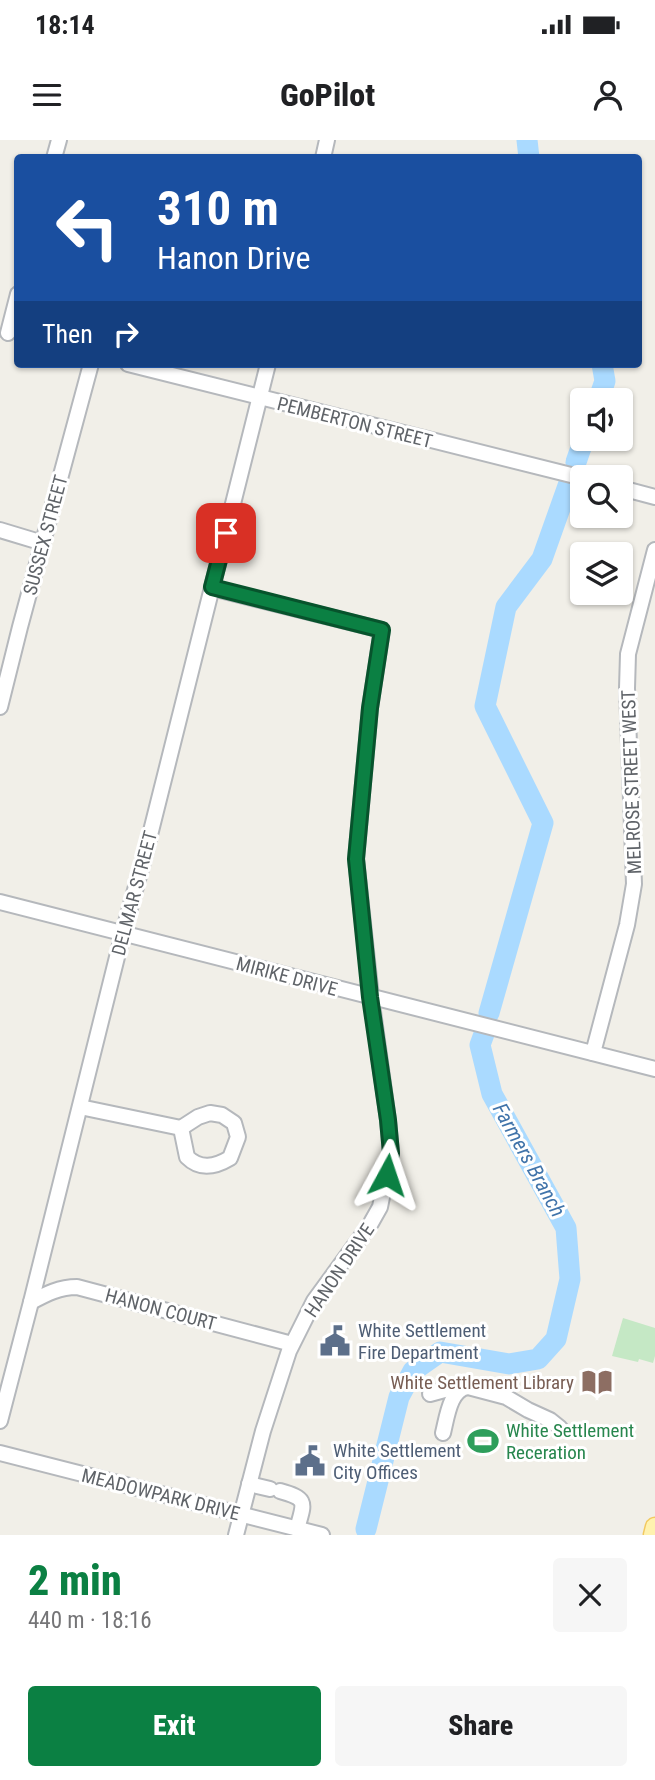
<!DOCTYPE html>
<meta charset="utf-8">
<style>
:root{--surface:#fff;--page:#f6f6f6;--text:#202124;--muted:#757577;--accent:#0b8043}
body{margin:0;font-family:"Roboto Condensed",sans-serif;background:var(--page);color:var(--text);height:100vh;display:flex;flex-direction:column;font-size:26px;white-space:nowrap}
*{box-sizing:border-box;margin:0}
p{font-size:23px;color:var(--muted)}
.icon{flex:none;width:38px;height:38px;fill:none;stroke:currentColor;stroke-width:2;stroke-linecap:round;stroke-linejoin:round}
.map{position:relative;height:1395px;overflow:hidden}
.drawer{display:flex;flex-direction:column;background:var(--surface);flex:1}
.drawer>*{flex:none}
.guide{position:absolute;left:14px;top:14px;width:628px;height:214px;border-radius:7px;box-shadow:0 2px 5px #0004;background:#1a4fa0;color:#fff;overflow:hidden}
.controls{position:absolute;left:570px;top:248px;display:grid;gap:14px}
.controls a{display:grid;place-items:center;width:63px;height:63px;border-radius:7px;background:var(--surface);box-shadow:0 2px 5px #0004;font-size:35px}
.pin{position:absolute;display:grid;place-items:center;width:60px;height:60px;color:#fff;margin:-30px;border-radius:14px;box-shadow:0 4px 10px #0006}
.me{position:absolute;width:77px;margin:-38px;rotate:5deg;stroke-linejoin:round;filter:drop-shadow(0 0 5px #0008)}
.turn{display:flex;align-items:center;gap:24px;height:147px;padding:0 28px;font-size:32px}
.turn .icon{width:91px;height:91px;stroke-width:2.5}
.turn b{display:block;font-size:49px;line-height:60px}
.then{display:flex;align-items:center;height:66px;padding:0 28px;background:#0003;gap:14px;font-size:26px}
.round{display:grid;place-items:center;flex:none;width:74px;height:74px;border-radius:7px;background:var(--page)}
.headline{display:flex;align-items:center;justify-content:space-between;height:119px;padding:0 28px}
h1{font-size:42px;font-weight:800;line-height:52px;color:var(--accent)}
.primary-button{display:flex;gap:14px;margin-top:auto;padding:14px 28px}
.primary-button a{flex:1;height:80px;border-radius:7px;background:var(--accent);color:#fff;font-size:28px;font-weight:800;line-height:80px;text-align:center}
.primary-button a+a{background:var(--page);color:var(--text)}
.status{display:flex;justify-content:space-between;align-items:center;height:49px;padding:0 35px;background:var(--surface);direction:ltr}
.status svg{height:19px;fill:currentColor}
header{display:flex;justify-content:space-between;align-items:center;height:91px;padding:0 28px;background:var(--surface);font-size:32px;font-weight:800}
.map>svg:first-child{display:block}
.green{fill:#c5e8c5}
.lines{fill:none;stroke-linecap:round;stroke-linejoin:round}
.river{stroke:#aadaff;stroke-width:21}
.minor-casing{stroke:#b5b8bc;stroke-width:18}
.major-casing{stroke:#f2c960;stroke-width:21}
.minor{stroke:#fff;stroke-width:14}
.major{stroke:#fff2af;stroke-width:18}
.route-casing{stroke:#07532c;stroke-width:18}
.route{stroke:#0b8043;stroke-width:12}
.labels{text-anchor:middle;stroke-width:6;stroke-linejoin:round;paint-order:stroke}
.street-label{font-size:19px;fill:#5f6368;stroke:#fff}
.service-label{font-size:19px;fill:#4e5e75;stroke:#fff;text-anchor:start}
.education-label{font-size:19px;fill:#785e54;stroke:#fff;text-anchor:end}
.leisure-label{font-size:19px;fill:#27864d;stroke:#fff;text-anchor:start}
.water-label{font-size:21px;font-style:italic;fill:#4174aa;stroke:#fff}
</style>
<div class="status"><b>18:14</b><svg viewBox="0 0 49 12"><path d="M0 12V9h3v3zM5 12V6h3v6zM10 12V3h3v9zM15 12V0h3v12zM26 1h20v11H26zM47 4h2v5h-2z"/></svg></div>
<header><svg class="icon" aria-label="menu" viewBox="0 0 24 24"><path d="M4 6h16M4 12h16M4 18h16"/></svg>GoPilot<svg class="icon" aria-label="person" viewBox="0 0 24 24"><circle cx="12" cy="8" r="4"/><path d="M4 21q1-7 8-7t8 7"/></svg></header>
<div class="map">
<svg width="655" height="1395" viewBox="0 0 655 1395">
<rect width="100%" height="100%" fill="#f1efe8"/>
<path class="green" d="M 623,1178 L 655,1188 L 655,1216 L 653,1223 L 639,1219 L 638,1222 L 612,1216 Z"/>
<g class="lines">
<g class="river">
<path d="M 527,0 L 529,18"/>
<path d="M 598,261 L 605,241 L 602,224"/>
<path d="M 576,322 L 584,299"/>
<path d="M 489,873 L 543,683 L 485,566 L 506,467 L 542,419 L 569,343"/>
<path d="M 366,1389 L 399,1257 L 413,1231 L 440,1212 L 509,1224 L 538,1219 L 556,1199 L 570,1139 L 566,1088 L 492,954 L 480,905 L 484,894"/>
</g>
<g class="minor-casing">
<g id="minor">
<path d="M 54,18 L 59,0"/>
<path d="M 323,18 L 327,0"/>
<path d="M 8,193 L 18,154"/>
<path d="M 128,224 L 583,338"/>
<path d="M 621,348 L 655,357"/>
<path d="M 0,390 L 43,403"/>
<path d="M 212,448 L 382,490 L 370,568 L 356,719 L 371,857 L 388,980 L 391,1013 L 380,1067 L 371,1083 L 314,1161 L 289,1211 L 263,1291 L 236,1395"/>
<path d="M 0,567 L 20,487 L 91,224"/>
<path d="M 0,762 L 655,929"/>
<path d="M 593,913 L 627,785 L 634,744 L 627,548 L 628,514 L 655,410"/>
<path d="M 80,967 L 181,988"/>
<path d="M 210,973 L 222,975 L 234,983 L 238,997 L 230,1018 C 215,1027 200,1030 187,1017 L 181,988 L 198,977 Z"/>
<path d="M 31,1162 C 46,1154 59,1147 77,1147 L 292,1204"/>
<path d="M 430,1254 L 452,1248 L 459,1249"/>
<path d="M 0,1281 L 31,1162 L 123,793 L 146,711 L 268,224"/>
<path d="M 443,1293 C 447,1277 450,1249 468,1247 L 506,1257 L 528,1270 L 550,1280 L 560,1288"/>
<path d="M 0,1313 L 322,1395"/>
<path d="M 249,1344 L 270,1349"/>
<path d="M 280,1351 C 309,1359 304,1363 297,1389"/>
</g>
</g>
<g class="major-casing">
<path id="major" d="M 653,1395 L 655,1387"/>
</g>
<use href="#minor" class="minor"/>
<use href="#major" class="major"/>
</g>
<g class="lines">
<g class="route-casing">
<path id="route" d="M 226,393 L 212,447 L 382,490 L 370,568 L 356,719 L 370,857 L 388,980 L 391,1013 L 387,1035"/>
</g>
<use href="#route" class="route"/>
</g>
<defs>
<g id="civic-bare" transform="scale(2.415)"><path d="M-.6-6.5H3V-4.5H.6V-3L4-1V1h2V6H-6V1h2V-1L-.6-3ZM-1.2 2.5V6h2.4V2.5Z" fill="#5c6f8a" stroke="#fff" stroke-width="2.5" paint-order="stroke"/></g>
<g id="library-bare" transform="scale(2.415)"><path d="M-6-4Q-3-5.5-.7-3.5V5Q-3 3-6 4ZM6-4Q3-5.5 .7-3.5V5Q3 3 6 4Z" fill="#8d6e63" stroke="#fff" stroke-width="2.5" paint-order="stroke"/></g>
<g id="stadium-bare" transform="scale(2.415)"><path d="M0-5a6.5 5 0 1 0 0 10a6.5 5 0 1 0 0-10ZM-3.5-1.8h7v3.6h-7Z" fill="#2e9e5b" stroke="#fff" stroke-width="2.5" paint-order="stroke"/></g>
</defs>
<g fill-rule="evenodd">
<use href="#civic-bare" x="335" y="1201"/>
<use href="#library-bare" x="597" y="1242"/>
<use href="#stadium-bare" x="483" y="1301"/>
<use href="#civic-bare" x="310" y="1321"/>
</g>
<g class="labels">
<g class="street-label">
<text transform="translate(355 282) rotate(14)" y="7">PEMBERTON STREET</text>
<text transform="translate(45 395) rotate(-75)" y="7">SUSSEX STREET</text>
<text transform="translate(631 642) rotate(-92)" y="7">MELROSE STREET WEST</text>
<text transform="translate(134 753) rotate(-75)" y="7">DELMAR STREET</text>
<text transform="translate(287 836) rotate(15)" y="7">MIRIKE DRIVE</text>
<text transform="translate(339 1130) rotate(-56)" y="7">HANON DRIVE</text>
<text transform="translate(161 1169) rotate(15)" y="7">HANON COURT</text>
<text transform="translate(161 1354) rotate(14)" y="7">MEADOWPARK DRIVE</text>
</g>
<g class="service-label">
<text x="358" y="1197">White Settlement<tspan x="358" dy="22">Fire Department</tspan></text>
<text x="333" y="1317">White Settlement<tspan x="333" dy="22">City Offices</tspan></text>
</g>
<g class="education-label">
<text x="574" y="1249">White Settlement Library</text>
</g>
<g class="leisure-label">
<text x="506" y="1297">White Settlement<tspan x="506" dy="22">Receration</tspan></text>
</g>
<g class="water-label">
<text transform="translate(529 1020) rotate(61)" y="7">Farmers Branch</text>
</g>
</g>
</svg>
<div class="controls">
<a><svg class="icon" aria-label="sound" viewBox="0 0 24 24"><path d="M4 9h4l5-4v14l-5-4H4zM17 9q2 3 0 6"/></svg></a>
<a><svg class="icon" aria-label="search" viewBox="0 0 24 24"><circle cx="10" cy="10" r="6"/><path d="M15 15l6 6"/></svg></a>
<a><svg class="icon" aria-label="layers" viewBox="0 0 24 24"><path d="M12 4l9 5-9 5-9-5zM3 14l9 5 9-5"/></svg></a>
</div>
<div class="pin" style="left:226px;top:393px;background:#d93025"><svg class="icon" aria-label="arrive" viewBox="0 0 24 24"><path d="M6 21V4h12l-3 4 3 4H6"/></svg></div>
<svg class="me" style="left:387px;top:1035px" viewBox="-20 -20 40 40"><path d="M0-17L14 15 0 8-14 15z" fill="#0b8043" stroke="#fff" stroke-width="4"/></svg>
<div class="guide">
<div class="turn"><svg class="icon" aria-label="left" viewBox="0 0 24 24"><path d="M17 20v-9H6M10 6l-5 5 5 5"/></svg><div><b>310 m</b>Hanon Drive</div></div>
<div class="then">Then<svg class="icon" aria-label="right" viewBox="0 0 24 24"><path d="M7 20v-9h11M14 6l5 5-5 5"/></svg></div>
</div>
</div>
<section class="drawer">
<div class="headline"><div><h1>2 min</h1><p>440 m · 18:16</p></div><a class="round"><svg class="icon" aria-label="close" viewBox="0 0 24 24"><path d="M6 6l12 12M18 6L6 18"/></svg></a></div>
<div class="primary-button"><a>Exit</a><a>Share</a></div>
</section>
